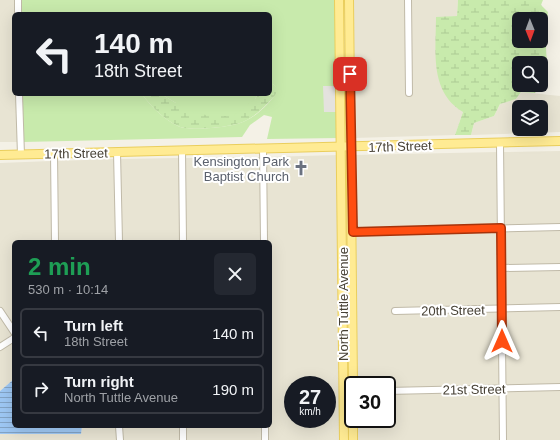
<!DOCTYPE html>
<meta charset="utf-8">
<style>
:root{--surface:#171b24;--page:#242831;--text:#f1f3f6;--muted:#9ea1a6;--line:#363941}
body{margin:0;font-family:Arial,sans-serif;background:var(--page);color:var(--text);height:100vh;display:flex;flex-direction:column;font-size:15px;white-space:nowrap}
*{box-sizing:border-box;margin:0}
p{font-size:13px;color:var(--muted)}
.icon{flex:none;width:22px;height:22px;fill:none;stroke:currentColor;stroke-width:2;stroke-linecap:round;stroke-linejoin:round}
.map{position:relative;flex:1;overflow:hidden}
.side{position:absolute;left:12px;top:240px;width:260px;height:188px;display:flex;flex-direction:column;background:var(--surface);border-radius:6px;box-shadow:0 4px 16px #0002}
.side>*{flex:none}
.banner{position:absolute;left:12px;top:12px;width:260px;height:84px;border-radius:6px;box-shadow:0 4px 16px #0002;background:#171b24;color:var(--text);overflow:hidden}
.needle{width:26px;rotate:179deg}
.buttons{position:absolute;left:512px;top:12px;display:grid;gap:8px}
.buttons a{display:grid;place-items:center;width:36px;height:36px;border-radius:6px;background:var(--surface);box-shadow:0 4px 16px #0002;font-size:20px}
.speed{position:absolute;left:284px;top:376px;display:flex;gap:8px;font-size:20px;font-weight:700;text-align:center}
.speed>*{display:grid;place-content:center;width:52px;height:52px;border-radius:50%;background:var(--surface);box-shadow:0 4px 16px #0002;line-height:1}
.speed small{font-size:10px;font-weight:400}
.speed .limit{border:2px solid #111;border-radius:6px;background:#fff;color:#111}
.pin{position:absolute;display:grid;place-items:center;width:34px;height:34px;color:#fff;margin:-17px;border-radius:8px;box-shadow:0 2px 6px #0006}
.me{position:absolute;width:44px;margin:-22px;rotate:0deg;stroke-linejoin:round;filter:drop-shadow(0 0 3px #0008)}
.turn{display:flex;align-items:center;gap:14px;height:84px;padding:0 16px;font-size:18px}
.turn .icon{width:52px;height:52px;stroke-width:2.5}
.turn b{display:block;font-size:28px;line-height:34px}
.round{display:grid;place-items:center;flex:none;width:42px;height:42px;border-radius:6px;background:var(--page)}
.headline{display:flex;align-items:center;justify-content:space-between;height:68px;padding:0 16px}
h1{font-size:24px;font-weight:700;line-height:30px;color:#1e9e55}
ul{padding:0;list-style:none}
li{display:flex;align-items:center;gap:12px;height:50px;margin:0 8px 6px;padding:0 8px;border:2px solid var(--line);border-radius:6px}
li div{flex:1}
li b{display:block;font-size:15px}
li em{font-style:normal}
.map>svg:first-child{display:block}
.residential{fill:#e8e4d3;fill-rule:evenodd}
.wetland{fill:url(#wetland-marsh);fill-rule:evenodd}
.green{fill:#c8eaac}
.parking{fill:#e4e2de}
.water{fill:url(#water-rules)}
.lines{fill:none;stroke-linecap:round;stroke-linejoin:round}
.minor-casing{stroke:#c0baa8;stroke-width:8}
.major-casing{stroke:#eace5d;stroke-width:10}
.minor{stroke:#fff;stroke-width:6}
.major{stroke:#ffeb93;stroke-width:8}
.route-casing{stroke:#a6330b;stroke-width:10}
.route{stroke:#ff4e11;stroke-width:7}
.labels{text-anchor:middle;stroke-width:4;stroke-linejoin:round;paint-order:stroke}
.street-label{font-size:13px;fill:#474135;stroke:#fff}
.worship-label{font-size:13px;fill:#5b616d;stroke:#fff;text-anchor:end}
</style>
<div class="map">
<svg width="560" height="440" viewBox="0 0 560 440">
<defs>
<pattern id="wetland-marsh" width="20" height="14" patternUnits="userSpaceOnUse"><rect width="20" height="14" fill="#c8eaac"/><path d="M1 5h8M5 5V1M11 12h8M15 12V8" fill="none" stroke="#adca95"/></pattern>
<pattern id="water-rules" width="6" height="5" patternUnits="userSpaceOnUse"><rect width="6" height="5" fill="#9ec8f4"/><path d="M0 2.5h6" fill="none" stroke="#83a4c6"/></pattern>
</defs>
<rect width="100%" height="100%" fill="#f4f1e6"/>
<g class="residential">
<path d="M 0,0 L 15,0 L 14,94 L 17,94 L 17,142 L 0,142 Z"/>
<path d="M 343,0 L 346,0 L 348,138 L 344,138 Z"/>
<path d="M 352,0 L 405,0 L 407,96 L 412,96 L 410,0 L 458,0 L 457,16 L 436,18 L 463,112 L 455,135 L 354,138 Z"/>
<path d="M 521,92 L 560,96 L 560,132 L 471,135 L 474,123 L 494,116 L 500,104 L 516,99 ZM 519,107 L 541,107 L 541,129 L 519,129 Z"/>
<path d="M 560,151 L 560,224 L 504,225 L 503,152 Z"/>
<path d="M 498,152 L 498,225 L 356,229 L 354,155 Z"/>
<path d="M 339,155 L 341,440 L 268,440 L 268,426 L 270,426 L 270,242 L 267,242 L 266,157 ZM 293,385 L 327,385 L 327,419 L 293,419 Z"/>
<path d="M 345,155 L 349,155 L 350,440 L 346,440 Z"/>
<path d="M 261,157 L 261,242 L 186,242 L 185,158 Z"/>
<path d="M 180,158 L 180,242 L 122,242 L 120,159 Z"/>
<path d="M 115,159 L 116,242 L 57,242 L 56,161 Z"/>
<path d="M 51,161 L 52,242 L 14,242 L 14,327 L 0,306 L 0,163 Z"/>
<path d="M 560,230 L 560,264 L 504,265 L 504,231 Z"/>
<path d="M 498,231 L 500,385 L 387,388 L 387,385 L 356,385 L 355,235 Z"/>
<path d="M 560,270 L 560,304 L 505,305 L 504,271 Z"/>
<path d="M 560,310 L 560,384 L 505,385 L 505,311 Z"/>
<path d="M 0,316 L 12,335 L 0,343 Z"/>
<path d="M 14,341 L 14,379 L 0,391 L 0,350 Z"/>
<path d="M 560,390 L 560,440 L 506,440 L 505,392 Z"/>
<path d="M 500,392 L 500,440 L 356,440 L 356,419 L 387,419 L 387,394 Z"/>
<path d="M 82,426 L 117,426 L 117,440 L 0,440 L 0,434 L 81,434 Z"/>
<rect x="122" y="426" width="59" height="14"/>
<rect x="186" y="426" width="76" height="14"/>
</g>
<g class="wetland">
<path d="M 458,0 L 543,0 L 541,5 L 548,12 C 547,20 546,28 546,37 C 545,64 553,69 535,93 L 521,92 L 516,99 L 500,104 L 494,116 L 474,123 L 471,135 L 455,135 L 463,112 C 429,92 436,51 436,17 L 457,16 ZM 519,19 L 541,19 L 541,41 L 519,41 ZM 519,63 L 541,63 L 541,85 L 519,85 Z"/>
<path d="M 270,84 L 273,84 L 280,90 C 270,101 259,114 245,121 C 234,127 189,132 178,126 C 164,119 151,107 142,94 L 161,94 L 176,103 L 255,99 L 258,94 L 270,94 Z"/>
</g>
<g class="green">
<path d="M 20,0 L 337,0 L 339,138 L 267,139 L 272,117 L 264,115 L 250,125 L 242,137 L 23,142 L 22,94 L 142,94 C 151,107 164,119 178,126 C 189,132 234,127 245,121 C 259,115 270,102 279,90 L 273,84 L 270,84 L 270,14 L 21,14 Z"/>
<path d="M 161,94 L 258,94 L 255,99 L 233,116 L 210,116 L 189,111 Z"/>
</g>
<path class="parking" d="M 323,86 L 336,86 L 336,112 L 324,112 Z"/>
<path class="water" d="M 14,379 L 14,426 L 82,426 L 81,434 L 0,434 L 0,391 Z"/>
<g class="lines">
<g class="minor-casing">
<g id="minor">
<path d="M 18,0 L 18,14"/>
<path d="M 408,0 L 409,93"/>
<path d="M 19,94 L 21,155"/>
<path d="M 500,143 L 503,440"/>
<path d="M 263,148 L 264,242"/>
<path d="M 182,150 L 183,242"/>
<path d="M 117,152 L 119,242"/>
<path d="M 54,153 L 55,242"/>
<path d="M 353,232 L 560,227"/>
<path d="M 502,268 L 560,267"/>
<path d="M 0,311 L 14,332"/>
<path d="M 395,311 L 560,307"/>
<path d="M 0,347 L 14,338"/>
<path d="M 387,391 L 560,387"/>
<path d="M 119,426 L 120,440"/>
<path d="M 183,426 L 183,440"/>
<path d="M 265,426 L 265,440"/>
</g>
</g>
<g class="major-casing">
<g id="major">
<path d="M 339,0 L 344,440"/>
<path d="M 349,0 L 353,385"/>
<path d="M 0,155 L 560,141"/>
<path d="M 353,419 L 353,440"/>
</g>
</g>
<use href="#minor" class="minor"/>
<use href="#major" class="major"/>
</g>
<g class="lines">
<g class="route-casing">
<path id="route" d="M 350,74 L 353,232 L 501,228 L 502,341"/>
</g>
<use href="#route" class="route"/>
</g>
<defs>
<g id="church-bare" transform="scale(1.2)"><path d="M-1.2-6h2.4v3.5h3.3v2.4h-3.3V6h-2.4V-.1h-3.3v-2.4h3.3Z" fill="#6b7280" stroke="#fff" stroke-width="2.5" paint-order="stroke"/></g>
</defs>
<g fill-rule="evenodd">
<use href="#church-bare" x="301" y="168"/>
</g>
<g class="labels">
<g class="street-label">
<text transform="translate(400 146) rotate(-2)" y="5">17th Street</text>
<text transform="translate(76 153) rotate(-1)" y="5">17th Street</text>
<text transform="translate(343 304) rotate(-90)" y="5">North Tuttle Avenue</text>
<text transform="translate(453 310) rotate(-1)" y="5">20th Street</text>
<text transform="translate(474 389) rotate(-1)" y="5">21st Street</text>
</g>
<g class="worship-label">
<text x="289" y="166">Kensington Park<tspan x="289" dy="15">Baptist Church</tspan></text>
</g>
</g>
</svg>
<div class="buttons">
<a><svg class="needle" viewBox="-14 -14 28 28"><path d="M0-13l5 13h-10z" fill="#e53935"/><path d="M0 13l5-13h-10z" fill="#9ea1a6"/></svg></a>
<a><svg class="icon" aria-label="search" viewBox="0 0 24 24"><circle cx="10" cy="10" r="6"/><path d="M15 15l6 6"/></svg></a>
<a><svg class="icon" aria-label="layers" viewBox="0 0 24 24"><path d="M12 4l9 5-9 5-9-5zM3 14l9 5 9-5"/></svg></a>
</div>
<div class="speed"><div>27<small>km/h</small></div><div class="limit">30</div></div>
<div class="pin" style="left:350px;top:74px;background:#d93025"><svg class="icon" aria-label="arrive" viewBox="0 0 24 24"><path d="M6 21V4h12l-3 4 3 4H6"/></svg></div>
<svg class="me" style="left:502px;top:341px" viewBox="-20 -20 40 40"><path d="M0-17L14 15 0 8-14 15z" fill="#ff4e11" stroke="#fff" stroke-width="4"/></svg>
<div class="banner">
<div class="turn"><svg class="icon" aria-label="left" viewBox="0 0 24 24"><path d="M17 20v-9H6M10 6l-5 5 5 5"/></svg><div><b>140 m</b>18th Street</div></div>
</div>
<section class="side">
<div class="headline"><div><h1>2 min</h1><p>530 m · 10:14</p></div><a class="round"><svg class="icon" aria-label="close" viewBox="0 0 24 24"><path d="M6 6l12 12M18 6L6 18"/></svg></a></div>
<ul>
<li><svg class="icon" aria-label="left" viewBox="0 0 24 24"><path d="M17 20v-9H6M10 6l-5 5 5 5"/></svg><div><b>Turn left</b><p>18th Street</p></div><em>140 m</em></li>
<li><svg class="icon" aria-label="right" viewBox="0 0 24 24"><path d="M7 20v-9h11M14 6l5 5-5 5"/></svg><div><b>Turn right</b><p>North Tuttle Avenue</p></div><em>190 m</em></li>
</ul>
</section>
</div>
